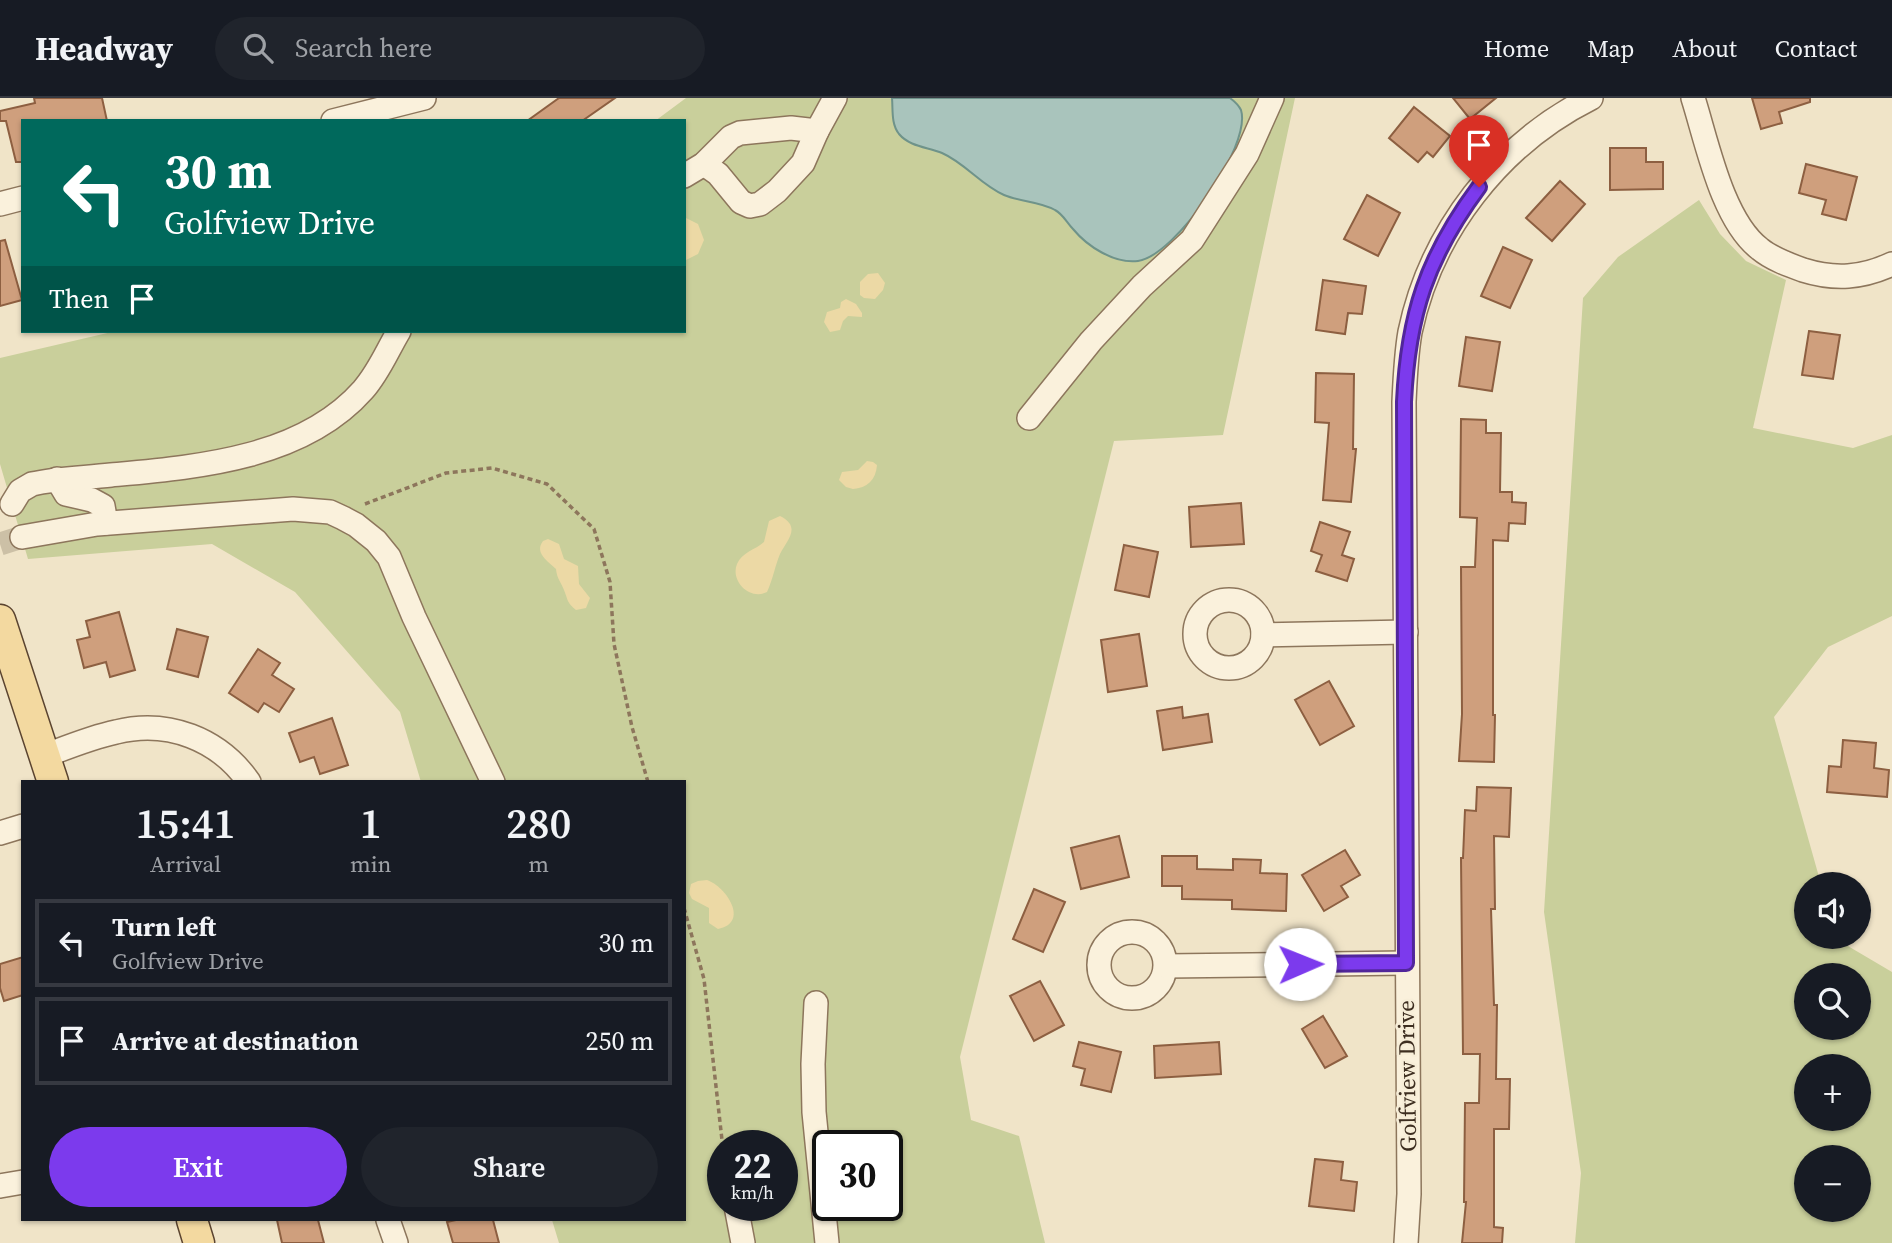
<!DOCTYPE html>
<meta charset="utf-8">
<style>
:root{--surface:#171b24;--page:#20242c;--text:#f1f3f6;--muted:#9ea1a6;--line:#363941;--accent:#7c3aed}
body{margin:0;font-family:"Source Serif 4",serif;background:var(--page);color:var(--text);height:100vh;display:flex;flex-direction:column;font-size:26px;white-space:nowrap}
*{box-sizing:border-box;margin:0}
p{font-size:23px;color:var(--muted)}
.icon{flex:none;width:38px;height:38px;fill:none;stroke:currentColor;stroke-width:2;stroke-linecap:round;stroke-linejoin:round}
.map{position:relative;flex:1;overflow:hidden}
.details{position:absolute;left:21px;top:682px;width:665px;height:441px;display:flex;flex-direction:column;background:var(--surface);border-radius:0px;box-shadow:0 2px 5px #0004}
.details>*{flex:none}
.guide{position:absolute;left:21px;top:21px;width:665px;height:214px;border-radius:0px;box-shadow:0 2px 5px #0004;background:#00695c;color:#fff;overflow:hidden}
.fabs{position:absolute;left:1794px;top:774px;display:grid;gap:14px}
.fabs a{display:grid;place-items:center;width:77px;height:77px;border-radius:50%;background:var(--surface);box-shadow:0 2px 5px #0004;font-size:35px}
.speed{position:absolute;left:707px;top:1032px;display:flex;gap:14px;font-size:35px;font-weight:700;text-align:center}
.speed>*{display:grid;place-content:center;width:91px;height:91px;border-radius:50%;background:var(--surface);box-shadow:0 2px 5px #0004;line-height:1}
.speed small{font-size:18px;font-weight:400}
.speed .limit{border:4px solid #111;border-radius:10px;background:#fff;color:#111}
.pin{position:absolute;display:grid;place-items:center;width:60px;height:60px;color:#fff;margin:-72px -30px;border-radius:50% 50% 50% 0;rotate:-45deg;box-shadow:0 0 7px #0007}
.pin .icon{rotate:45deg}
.me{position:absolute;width:77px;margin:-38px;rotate:89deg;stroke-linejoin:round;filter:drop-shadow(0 0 5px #0008)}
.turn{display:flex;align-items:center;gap:24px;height:147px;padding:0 28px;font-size:32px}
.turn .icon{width:91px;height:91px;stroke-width:2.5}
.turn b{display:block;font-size:49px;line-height:60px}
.then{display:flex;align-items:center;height:66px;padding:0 28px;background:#0003;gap:14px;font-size:26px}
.eta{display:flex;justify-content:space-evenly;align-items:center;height:119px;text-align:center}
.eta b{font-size:42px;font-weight:600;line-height:49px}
.action{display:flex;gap:14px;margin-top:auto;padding:14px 28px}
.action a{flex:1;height:80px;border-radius:42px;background:var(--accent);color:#fff;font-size:28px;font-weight:600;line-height:80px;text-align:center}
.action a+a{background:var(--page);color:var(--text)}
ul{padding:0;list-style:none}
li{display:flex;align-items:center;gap:21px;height:88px;margin:0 14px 10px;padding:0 14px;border:4px solid var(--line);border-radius:0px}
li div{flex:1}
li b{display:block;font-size:26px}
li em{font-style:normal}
header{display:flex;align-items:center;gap:42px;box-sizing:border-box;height:98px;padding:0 35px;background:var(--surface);border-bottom:2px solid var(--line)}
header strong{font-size:33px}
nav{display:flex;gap:38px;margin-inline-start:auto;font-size:24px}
.search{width:490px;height:63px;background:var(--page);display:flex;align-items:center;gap:18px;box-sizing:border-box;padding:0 24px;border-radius:38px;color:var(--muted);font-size:26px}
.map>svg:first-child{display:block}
.green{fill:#c9cf9b;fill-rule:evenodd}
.sand{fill:#ecd9a5}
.water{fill:#a9c4bc;stroke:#6f938a;stroke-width:2}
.building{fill:#cf9f7d;stroke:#8d5f41;stroke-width:2}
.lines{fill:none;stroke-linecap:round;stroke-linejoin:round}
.minor-tunnel{stroke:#ccc0a6;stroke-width:23;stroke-dasharray:23 11;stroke-linecap:butt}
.minor-casing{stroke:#8d765c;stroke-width:26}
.major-casing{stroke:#5b4430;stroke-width:33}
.path{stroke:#8d765c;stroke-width:3.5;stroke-dasharray:5 3.5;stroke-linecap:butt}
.minor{stroke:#faf1dc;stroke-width:23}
.major{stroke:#f3d9a0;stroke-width:30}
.route-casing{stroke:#51269a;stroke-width:18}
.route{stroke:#7c3aed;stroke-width:12}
.labels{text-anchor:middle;stroke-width:5;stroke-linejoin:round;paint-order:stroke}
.street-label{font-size:23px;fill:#3d2e20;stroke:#f7eed8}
</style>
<header>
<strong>Headway</strong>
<div class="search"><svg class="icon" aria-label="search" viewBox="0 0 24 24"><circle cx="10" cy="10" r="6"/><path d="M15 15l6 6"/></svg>Search here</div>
<nav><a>Home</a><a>Map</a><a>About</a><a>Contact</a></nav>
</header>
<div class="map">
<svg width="1892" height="1145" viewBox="0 0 1892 1145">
<rect width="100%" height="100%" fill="#f0e4c8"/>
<g class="green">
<path d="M 686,0 L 1295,0 L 1223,337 L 1114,343 L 960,959 L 971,1022 L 1019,1038 L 1045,1145 L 559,1145 L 552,1122 L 684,1122 L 684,684 L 421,684 L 400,614 L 295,494 L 212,446 L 28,461 L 0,366 L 0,260 L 116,233 L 684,233 L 684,23 L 655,23 ZM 723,1048 L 782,1048 L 782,1108 L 723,1108 ZM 828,1048 L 887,1048 L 887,1108 L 828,1108 Z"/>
<path d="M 1699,102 L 1720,136 L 1746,163 L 1786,182 L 1753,330 L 1853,350 L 1892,337 L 1892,518 L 1828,549 L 1774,619 L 1821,786 L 1806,786 L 1806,838 L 1835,838 L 1836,841 L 1892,874 L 1892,1145 L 1575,1145 L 1581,1075 L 1544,814 L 1583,200 L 1618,159 ZM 1806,877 L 1858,877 L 1858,929 L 1806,929 ZM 1806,968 L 1858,968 L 1858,1020 L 1806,1020 ZM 1806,1059 L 1858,1059 L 1858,1111 L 1806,1111 Z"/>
</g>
<g class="sand">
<path d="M 684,119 L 698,126 L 704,142 L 698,156 L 684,163 Z"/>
<path d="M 878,175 L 885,185 L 883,192 L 875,201 L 864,200 L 860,197 L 860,184 L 868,176 Z"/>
<path d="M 846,201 L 856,206 L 862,215 L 862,219 L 848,218 L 843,223 L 840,232 L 830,234 L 824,224 L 827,214 L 840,210 L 841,204 Z"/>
<path d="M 867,363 L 873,364 L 877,367 C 876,382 867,390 853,391 L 846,389 L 839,382 L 842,374 L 858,372 Z"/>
<path d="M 780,418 C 802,429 787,442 780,456 C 775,468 773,481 767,494 C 750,503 730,483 737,466 C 742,454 755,452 764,444 L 769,423 Z"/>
<path d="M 548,441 L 559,446 L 564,461 L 578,468 L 579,486 L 590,500 L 586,510 L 576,512 C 567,505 568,502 564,492 C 561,484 557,481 556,471 C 548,463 534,455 543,443 Z"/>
<path d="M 707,782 C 727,789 750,825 718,831 L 709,825 L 709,810 L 692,801 L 689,795 L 691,786 L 698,783 Z"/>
</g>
<path class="water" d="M 892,0 L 1230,0 C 1234,3 1239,8 1241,12 C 1252,48 1175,158 1138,163 C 1114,166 1087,148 1073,131 C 1067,125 1063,116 1055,112 C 1039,103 1020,104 1004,97 C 981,87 965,65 942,55 C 928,49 910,49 899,36 C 891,26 893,12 892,0 Z"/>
<g class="building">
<path d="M 34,0 L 102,0 L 107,23 L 23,23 L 23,64 L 16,64 L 6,23 L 0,23 L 0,13 L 35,5 Z"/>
<path d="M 559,0 L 615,0 L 582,23 L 527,23 Z"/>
<path d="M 1453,0 L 1496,0 L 1470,21 Z"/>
<path d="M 1752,0 L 1810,0 L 1810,4 L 1779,14 L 1782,25 L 1761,31 Z"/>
<path d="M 1414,9 L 1450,38 L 1433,59 L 1427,54 L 1418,64 L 1389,40 Z"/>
<path d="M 1610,50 L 1646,50 L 1646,64 L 1663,64 L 1663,91 L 1610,92 Z"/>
<path d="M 1806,66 L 1857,79 L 1846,122 L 1822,116 L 1826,102 L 1799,95 Z"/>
<path d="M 1560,83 L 1585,106 L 1552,143 L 1526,120 Z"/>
<path d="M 1367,97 L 1400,115 L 1378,158 L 1344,141 Z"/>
<path d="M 5,142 L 22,202 L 0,208 L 0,143 Z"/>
<path d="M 1503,149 L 1532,162 L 1510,210 L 1481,198 Z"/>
<path d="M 1323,182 L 1366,188 L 1362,216 L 1348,215 L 1345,236 L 1316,232 Z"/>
<path d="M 1809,233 L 1840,237 L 1833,281 L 1802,277 Z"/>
<path d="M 1466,239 L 1500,244 L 1492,293 L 1459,288 Z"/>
<path d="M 1316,275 L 1354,276 L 1353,351 L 1356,351 L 1351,404 L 1323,402 L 1329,325 L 1315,324 Z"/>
<path d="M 1461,321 L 1486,322 L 1486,335 L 1501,335 L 1500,394 L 1512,394 L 1512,404 L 1526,405 L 1525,426 L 1509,425 L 1508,443 L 1493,442 L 1493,617 L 1495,617 L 1494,664 L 1459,663 L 1462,616 L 1461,469 L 1475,469 L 1477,420 L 1460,419 Z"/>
<path d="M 1241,405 L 1244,446 L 1191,449 L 1189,409 Z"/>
<path d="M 1320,424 L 1350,434 L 1342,457 L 1354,461 L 1347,483 L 1316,473 L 1322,457 L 1311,453 Z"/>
<path d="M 1124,447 L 1158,454 L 1149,499 L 1115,492 Z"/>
<path d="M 119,514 L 135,572 L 110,579 L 106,564 L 84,570 L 77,542 L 90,539 L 86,523 Z"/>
<path d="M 177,531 L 208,539 L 198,579 L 167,571 Z"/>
<path d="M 1139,536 L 1147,588 L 1108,594 L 1101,542 Z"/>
<path d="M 258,551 L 280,565 L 272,577 L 294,591 L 279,614 L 264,605 L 258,614 L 229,595 Z"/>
<path d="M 1329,583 L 1354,628 L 1320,647 L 1295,602 Z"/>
<path d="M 1182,609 L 1183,620 L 1208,616 L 1212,644 L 1163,652 L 1157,613 Z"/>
<path d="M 332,620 L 348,667 L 320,676 L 314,659 L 300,664 L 289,635 Z"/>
<path d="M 1843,642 L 1876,645 L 1874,670 L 1889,672 L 1887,699 L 1827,694 L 1829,668 L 1841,669 Z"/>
<path d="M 1477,689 L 1511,690 L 1509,739 L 1494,738 L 1495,811 L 1491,811 L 1494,907 L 1497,907 L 1496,981 L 1510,981 L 1509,1031 L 1494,1031 L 1494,1129 L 1503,1130 L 1502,1145 L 1462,1145 L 1466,1104 L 1464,1104 L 1465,1005 L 1479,1005 L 1480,956 L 1463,956 L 1461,760 L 1463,760 L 1465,712 L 1476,713 Z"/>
<path d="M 1119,738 L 1129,779 L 1081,791 L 1071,750 Z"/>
<path d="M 1345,752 L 1360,777 L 1341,788 L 1348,799 L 1324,813 L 1302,777 Z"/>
<path d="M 1162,758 L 1197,758 L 1197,771 L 1233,772 L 1233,761 L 1261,762 L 1260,775 L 1287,776 L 1286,813 L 1232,811 L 1232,802 L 1182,801 L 1182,788 L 1162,788 Z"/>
<path d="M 1034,791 L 1065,804 L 1043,854 L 1013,841 Z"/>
<path d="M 23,859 L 23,897 L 4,903 L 0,890 L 0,866 Z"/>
<path d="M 1040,883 L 1064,927 L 1034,943 L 1010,898 Z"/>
<path d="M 1323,918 L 1347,958 L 1325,970 L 1302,931 Z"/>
<path d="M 1079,944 L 1121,954 L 1111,994 L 1081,987 L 1085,971 L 1073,968 Z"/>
<path d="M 1219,944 L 1221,976 L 1155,980 L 1154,948 Z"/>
<path d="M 1315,1061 L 1343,1064 L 1341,1082 L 1357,1084 L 1354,1113 L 1309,1108 Z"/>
<path d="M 277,1122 L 318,1122 L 324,1145 L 282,1145 Z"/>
<path d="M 456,1122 L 493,1122 L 499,1145 L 453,1145 L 447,1124 Z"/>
</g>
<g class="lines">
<path class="minor-tunnel" d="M 0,446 L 22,439"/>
<g class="minor-casing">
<g id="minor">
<path d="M 1693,0 C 1707,44 1722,122 1760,151 C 1772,161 1789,167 1803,172 C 1835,182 1862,180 1892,166"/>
<path d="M 333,23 L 424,0"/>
<path d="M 704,66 L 718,76 L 741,104 L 750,108 L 760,106 L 777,93 L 803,65 L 817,33"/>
<path d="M 684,78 L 704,66 L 731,39 L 740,35 L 791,30 L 817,33 L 835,0"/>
<path d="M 0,106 L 23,100"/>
<path d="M 1029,320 L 1091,243 L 1142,188 L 1192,142 L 1247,56 L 1272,0"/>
<path d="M 57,381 L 66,396 L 92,402 L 103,408 L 106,425"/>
<path d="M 12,406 L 20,393 L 32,386 C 58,380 85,380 111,377 C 197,369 302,361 363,292 C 379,274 387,253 399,233"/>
<path d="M 22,439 L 97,426 L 293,411 L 330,414 L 343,420 L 356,427 L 376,443 L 389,459 L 414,519 L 493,684"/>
<circle cx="1229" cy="536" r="34"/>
<path d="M 1263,537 L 1406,534"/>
<path d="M 44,658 C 68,649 92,639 116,634 C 168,621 219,641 249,684"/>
<path d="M 0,735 L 23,728"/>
<circle cx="1132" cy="867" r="33"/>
<path d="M 1166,868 L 1406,865"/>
<path d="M 816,905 L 813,966 L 814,1014 L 827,1145"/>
<path d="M 0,1088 L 23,1084"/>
<path d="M 736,1108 L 743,1145"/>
<path d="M 388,1122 L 396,1145"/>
<path d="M 1406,1145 L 1409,1096 L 1404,304 C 1405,281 1406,257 1410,234 C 1431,134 1499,46 1591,0"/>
</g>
</g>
<g class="major-casing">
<g id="major">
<path d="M 0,522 L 53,684"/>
<path d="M 192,1122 L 199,1145"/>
</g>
</g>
<g class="path">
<path d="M 365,406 L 446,375 L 492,370 L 547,386 L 594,431 L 610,484 L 614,546 L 632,629 L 648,684"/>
<path d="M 684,810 L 704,881 L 723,1051"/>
</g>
<use href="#minor" class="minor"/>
<use href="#major" class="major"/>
</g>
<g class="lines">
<g class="route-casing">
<path id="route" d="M 1300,866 L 1406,865 L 1404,304 C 1408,217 1427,159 1479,89"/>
</g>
<use href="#route" class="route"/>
</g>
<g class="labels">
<g class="street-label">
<text transform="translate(1407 978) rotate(-91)" y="8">Golfview Drive</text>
</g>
</g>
</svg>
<div class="fabs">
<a><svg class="icon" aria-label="sound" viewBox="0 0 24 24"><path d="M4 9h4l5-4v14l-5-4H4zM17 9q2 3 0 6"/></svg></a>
<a><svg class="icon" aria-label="search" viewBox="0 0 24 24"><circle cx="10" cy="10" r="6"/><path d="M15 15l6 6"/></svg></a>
<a>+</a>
<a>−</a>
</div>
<div class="speed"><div>22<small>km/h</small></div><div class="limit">30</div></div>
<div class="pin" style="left:1479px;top:89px;background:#d93025"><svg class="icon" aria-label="arrive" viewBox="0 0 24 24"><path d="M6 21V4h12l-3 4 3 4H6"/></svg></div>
<svg class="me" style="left:1300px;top:866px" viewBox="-20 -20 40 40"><circle r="19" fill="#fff"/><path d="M0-13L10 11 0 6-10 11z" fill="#7c3aed"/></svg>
<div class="guide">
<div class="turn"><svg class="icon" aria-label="left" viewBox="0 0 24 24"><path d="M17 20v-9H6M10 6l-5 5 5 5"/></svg><div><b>30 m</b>Golfview Drive</div></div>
<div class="then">Then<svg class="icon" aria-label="arrive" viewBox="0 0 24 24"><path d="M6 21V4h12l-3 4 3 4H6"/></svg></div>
</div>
<section class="details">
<div class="eta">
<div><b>15:41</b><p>Arrival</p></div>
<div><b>1</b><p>min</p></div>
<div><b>280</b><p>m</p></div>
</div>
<ul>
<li><svg class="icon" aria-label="left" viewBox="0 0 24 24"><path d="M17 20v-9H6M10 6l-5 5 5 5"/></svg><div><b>Turn left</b><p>Golfview Drive</p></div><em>30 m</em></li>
<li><svg class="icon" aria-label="arrive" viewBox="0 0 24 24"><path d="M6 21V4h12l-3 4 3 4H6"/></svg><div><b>Arrive at destination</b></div><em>250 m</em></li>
</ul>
<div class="action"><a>Exit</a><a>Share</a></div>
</section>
</div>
